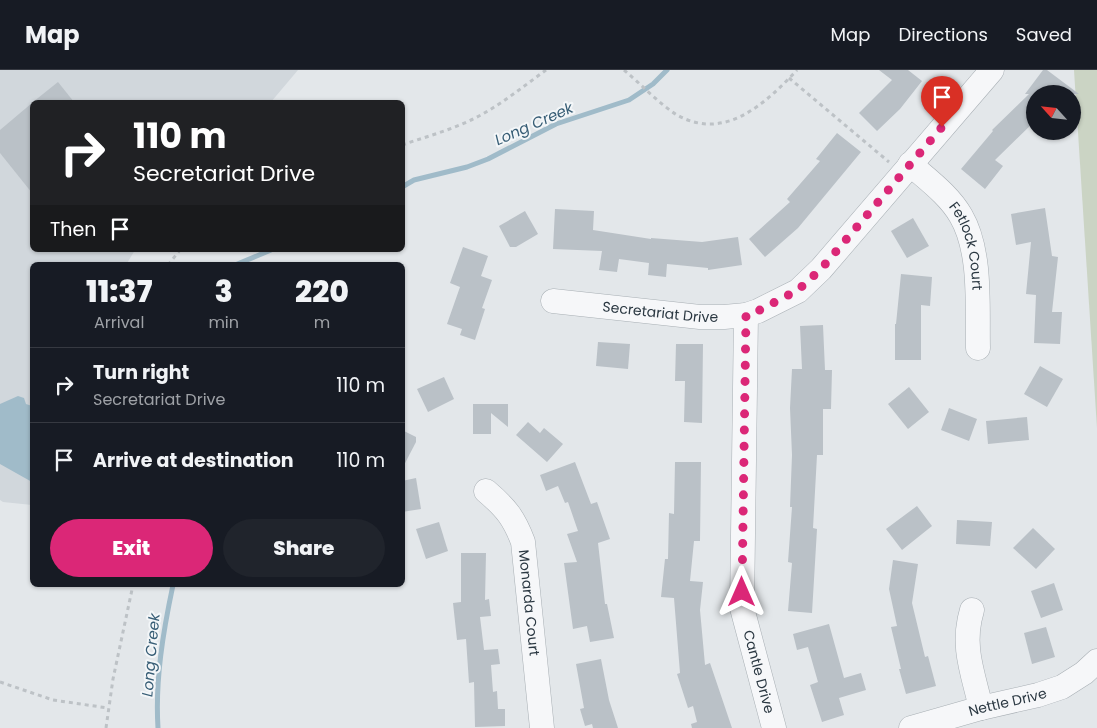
<!DOCTYPE html>
<style>
:root{--surface:#171b24;--page:#20242c;--text:#f1f3f6;--muted:#9ea1a6;--line:#363941;--accent:#db2777}
body{margin:0;font-family:Poppins,sans-serif;background:var(--page);color:var(--text);height:100vh;display:flex;flex-direction:column;font-size:19px;white-space:nowrap}
*{box-sizing:border-box;margin:0}
p{font-size:16px;color:var(--muted)}
.icon{flex:none;width:28px;height:28px;fill:none;stroke:currentColor;stroke-width:2;stroke-linecap:round;stroke-linejoin:round}
.map{position:relative;flex:1;overflow:hidden}
.drawer{position:absolute;left:30px;top:192px;width:375px;height:325px;display:flex;flex-direction:column;background:var(--surface);border-radius:8px;box-shadow:0 1px 4px #0004}
.drawer>*{flex:none}
.hud{position:absolute;left:30px;top:30px;width:375px;height:152px;border-radius:8px;box-shadow:0 1px 4px #0004;background:#202124;color:#fff;overflow:hidden}
.needle{width:32px;rotate:297deg}
.controls{position:absolute;left:1026px;top:15px;display:grid;gap:10px}
.controls a{display:grid;place-items:center;width:55px;height:55px;border-radius:50%;background:var(--surface);box-shadow:0 1px 4px #0004;font-size:25px}
.pin{position:absolute;display:grid;place-items:center;width:42px;height:42px;color:#fff;margin:-51px -21px;border-radius:50% 50% 50% 0;rotate:-45deg;box-shadow:0 0 5px #0007}
.pin .icon{rotate:45deg}
.me{position:absolute;width:55px;margin:-28px;rotate:0deg;stroke-linejoin:round;filter:drop-shadow(0 0 4px #0008)}
.turn{display:flex;align-items:center;gap:18px;height:105px;padding:0 20px;font-size:22px}
.turn .icon{width:65px;height:65px;stroke-width:2.5}
.turn b{display:block;font-size:35px;line-height:42px}
.then{display:flex;align-items:center;height:48px;padding:0 20px;background:#0003;gap:10px;font-size:19px}
.eta{display:flex;justify-content:space-evenly;align-items:center;height:85px;text-align:center}
.eta b{font-size:30px;font-weight:800;line-height:35px}
.primary-button{display:flex;gap:10px;margin-top:auto;padding:10px 20px}
.primary-button a{flex:1;height:58px;border-radius:30px;background:var(--accent);color:#fff;font-size:20px;font-weight:800;line-height:58px;text-align:center}
.primary-button a+a{background:var(--page);color:var(--text)}
ul{padding:0;list-style:none}
li{display:flex;align-items:center;gap:15px;height:75px;padding:0 20px;border-top:1px solid var(--line)}
li div{flex:1}
li b{display:block;font-size:19px}
li em{font-style:normal}
header{display:flex;align-items:center;gap:30px;box-sizing:border-box;height:70px;padding:0 25px;background:var(--surface);border-bottom:1px solid var(--line)}
header strong{font-size:24px}
nav{display:flex;gap:28px;margin-inline-start:auto;font-size:18px}
.map>svg:first-child{display:block}
.built{fill:#d1d7dc}
.green{fill:#cbd4c4}
.water{fill:#a0bbc9}
.lines{fill:none;stroke-linecap:round;stroke-linejoin:round}
.stream{stroke:#a0bbc9;stroke-width:5}
.building{fill:#bac1c7}
.minor-casing{stroke:#a8afb4;stroke-width:25}
.path{stroke:#bdc2c6;stroke-width:3;stroke-dasharray:4 4;stroke-linecap:butt}
.minor{stroke:#f6f7f9;stroke-width:24}
.route{stroke:#db2777;stroke-width:9;stroke-dasharray:0 16.2}
.labels{text-anchor:middle;stroke-width:4;stroke-linejoin:round;paint-order:stroke}
.street-label{font-size:14px;fill:#2b3842;stroke:#f3f6f8}
.water-label{font-size:15px;font-style:italic;fill:#375d75;stroke:#f3f6f8}
</style>
<header>
<strong>Map</strong>
<nav><a>Map</a><a>Directions</a><a>Saved</a></nav>
</header>
<div class="map">
<svg width="1097" height="658" viewBox="0 0 1097 658">
<rect width="100%" height="100%" fill="#e3e7ea"/>
<path class="built" d="M 0,0 L 298,0 L 271,32 L 32,32 L 32,180 L 135,180 L 126,195 L 32,195 L 32,435 L 3,432 L 0,430 Z"/>
<path class="green" d="M 1074,0 L 1097,0 L 1097,358 Z"/>
<path class="water" d="M 18,326 L 24,328 L 26,334 L 32,336 L 32,412 L 0,394 L 0,334 Z"/>
<g class="lines">
<g class="stream">
<path d="M 402,117 L 414,110 L 467,97 L 488,89 L 556,54 L 629,30 L 653,14 L 667,0"/>
<path d="M 235,195 L 271,180"/>
<path d="M 158,658 C 155,610 163,562 173,515"/>
</g>
</g>
<g class="building">
<path d="M 879,0 L 908,0 L 922,11 L 900,39 L 877,61 L 859,43 L 892,10 Z"/>
<path d="M 1043,0 L 1047,0 L 1079,24 L 1035,24 L 1035,51 L 995,90 L 1003,96 L 985,119 L 961,99 L 993,61 L 992,60 L 1029,24 L 1025,24 Z"/>
<path d="M 58,12 L 74,32 L 33,32 Z"/>
<path d="M 32,33 L 32,123 L 0,83 L 0,60 Z"/>
<path d="M 837,63 L 861,82 L 798,158 L 765,187 L 749,169 L 790,132 L 787,129 L 820,91 L 816,89 Z"/>
<path d="M 1045,138 L 1052,186 L 1058,187 L 1052,242 L 1062,242 L 1060,274 L 1034,273 L 1036,225 L 1026,224 L 1031,172 L 1016,175 L 1011,144 Z"/>
<path d="M 555,139 L 594,141 L 593,160 L 651,169 L 651,168 L 702,172 L 738,167 L 742,195 L 708,200 L 708,198 L 667,194 L 666,207 L 648,205 L 649,193 L 619,189 L 617,202 L 599,200 L 602,181 L 553,179 Z"/>
<path d="M 525,141 L 538,164 L 516,177 L 510,177 L 499,156 Z"/>
<path d="M 913,148 L 929,176 L 907,188 L 891,161 Z"/>
<path d="M 463,177 L 488,186 L 481,206 L 492,210 L 482,238 L 485,239 L 475,270 L 460,265 L 462,259 L 447,254 L 460,217 L 450,213 Z"/>
<path d="M 901,204 L 932,207 L 930,236 L 921,235 L 921,290 L 895,290 L 895,254 L 896,254 Z"/>
<path d="M 823,255 L 825,300 L 832,300 L 831,339 L 823,339 L 823,385 L 817,385 L 813,458 L 817,459 L 812,543 L 788,541 L 792,493 L 788,492 L 792,437 L 790,437 L 792,385 L 790,338 L 792,299 L 802,299 L 800,256 Z"/>
<path d="M 598,272 L 630,274 L 628,299 L 596,296 Z"/>
<path d="M 676,274 L 703,274 L 702,353 L 684,352 L 685,311 L 675,311 Z"/>
<path d="M 1040,296 L 1063,309 L 1047,337 L 1024,324 Z"/>
<path d="M 444,307 L 454,329 L 428,342 L 417,319 Z"/>
<path d="M 909,317 L 929,342 L 908,359 L 888,334 Z"/>
<path d="M 473,334 L 508,334 L 508,357 L 491,343 L 491,364 L 473,364 Z"/>
<path d="M 949,338 L 977,349 L 969,371 L 941,360 Z"/>
<path d="M 1027,347 L 1029,370 L 988,374 L 986,351 Z"/>
<path d="M 528,352 L 540,363 L 544,358 L 563,374 L 547,392 L 516,365 Z"/>
<path d="M 402,360 L 416,367 L 416,372 L 402,399 Z"/>
<path d="M 575,392 L 591,434 L 597,432 L 610,469 L 598,473 L 605,534 L 607,534 L 614,568 L 590,572 L 587,556 L 573,559 L 564,493 L 577,492 L 567,464 L 578,461 L 568,432 L 565,433 L 558,416 L 546,421 L 540,405 Z"/>
<path d="M 675,392 L 701,392 L 700,471 L 694,471 L 690,511 L 703,512 L 700,540 L 705,595 L 710,593 L 732,658 L 692,658 L 691,654 L 697,652 L 693,636 L 688,638 L 677,604 L 680,603 L 674,528 L 661,527 L 665,489 L 668,489 L 669,443 L 674,444 Z"/>
<path d="M 416,408 L 421,439 L 402,442 L 402,411 Z"/>
<path d="M 917,436 L 932,456 L 902,480 L 886,459 Z"/>
<path d="M 957,450 L 992,452 L 990,476 L 956,474 Z"/>
<path d="M 439,452 L 448,481 L 426,489 L 416,459 Z"/>
<path d="M 1033,458 L 1055,479 L 1036,499 L 1013,478 Z"/>
<path d="M 461,483 L 486,483 L 485,530 L 489,529 L 491,546 L 480,547 L 484,580 L 498,579 L 500,594 L 491,595 L 493,622 L 497,621 L 498,639 L 505,639 L 505,656 L 475,657 L 474,612 L 469,613 L 466,569 L 457,570 L 453,533 L 461,532 Z"/>
<path d="M 893,490 L 918,494 L 912,533 L 925,587 L 928,586 L 936,616 L 906,624 L 899,599 L 901,599 L 891,557 L 897,556 L 889,519 Z"/>
<path d="M 1054,513 L 1063,540 L 1041,548 L 1031,521 Z"/>
<path d="M 829,554 L 844,608 L 861,603 L 866,620 L 839,628 L 844,645 L 822,652 L 810,615 L 818,612 L 808,577 L 797,580 L 793,564 Z"/>
<path d="M 1046,557 L 1055,587 L 1032,594 L 1024,563 Z"/>
<path d="M 601,589 L 609,630 L 618,658 L 593,658 L 592,654 L 585,656 L 580,639 L 584,638 L 576,594 Z"/>
</g>
<g class="lines">
<g class="minor-casing">
<g id="minor">
<path id="s1" d="M 910,94 C 928,110 949,125 961,146 C 982,182 977,238 978,278"/>
<path id="s2" d="M 553,231 L 700,247 L 724,247 L 746,245 L 758,241 L 798,221 L 821,199 L 992,0"/>
<path id="s3" d="M 746,245 L 742,538 L 774,658"/>
<path id="s4" d="M 486,421 C 506,438 514,448 523,472 L 542,658"/>
<path d="M 972,540 C 961,576 973,603 981,638"/>
<path id="s5" d="M 911,658 L 981,638 L 1038,625 L 1062,617 L 1084,603 L 1097,591"/>
</g>
</g>
<g class="path">
<path d="M 624,0 C 641,14 658,33 677,45 C 725,72 766,33 797,0"/>
<path d="M 789,8 L 889,92"/>
<path d="M 402,75 C 428,66 455,59 479,46 C 503,33 524,16 546,0"/>
<path d="M 168,195 L 180,180"/>
<path d="M 0,612 L 53,630 L 108,638"/>
<path d="M 106,658 L 113,609 L 133,515"/>
</g>
<use href="#minor" class="minor"/>
</g>
<g class="lines">
<path class="route" d="M 742,522 L 746,245 L 758,241 L 798,220 L 821,199 L 942,57"/>
</g>
<g class="labels">
<g class="street-label">
<text dy="5" stroke="none"><textPath href="#s1" startOffset="104">Fetlock Court</textPath></text>
<text dy="5" stroke="none"><textPath href="#s2" startOffset="108">Secretariat Drive</textPath></text>
<text dy="5" stroke="none"><textPath href="#s4" startOffset="125">Monarda Court</textPath></text>
<text dy="5" stroke="none"><textPath href="#s3" startOffset="359">Cantle Drive</textPath></text>
<text dy="5" stroke="none"><textPath href="#s5" startOffset="100">Nettle Drive</textPath></text>
</g>
<g class="water-label">
<text transform="translate(534 54) rotate(-24)" y="5">Long Creek</text>
<text transform="translate(151 585) rotate(-85)" y="5">Long Creek</text>
</g>
</g>
</svg>
<div class="controls">
<a><svg class="needle" viewBox="-14 -14 28 28"><path d="M0-13l5 13h-10z" fill="#e53935"/><path d="M0 13l5-13h-10z" fill="#9ea1a6"/></svg></a>
</div>
<div class="pin" style="left:942px;top:57px;background:#d93025"><svg class="icon" aria-label="arrive" viewBox="0 0 24 24"><path d="M6 21V4h12l-3 4 3 4H6"/></svg></div>
<svg class="me" style="left:742px;top:522px" viewBox="-20 -20 40 40"><path d="M0-17L14 15 0 8-14 15z" fill="#db2777" stroke="#fff" stroke-width="4"/></svg>
<div class="hud">
<div class="turn"><svg class="icon" aria-label="right" viewBox="0 0 24 24"><path d="M7 20v-9h11M14 6l5 5-5 5"/></svg><div><b>110 m</b>Secretariat Drive</div></div>
<div class="then">Then<svg class="icon" aria-label="arrive" viewBox="0 0 24 24"><path d="M6 21V4h12l-3 4 3 4H6"/></svg></div>
</div>
<section class="drawer">
<div class="eta">
<div><b>11:37</b><p>Arrival</p></div>
<div><b>3</b><p>min</p></div>
<div><b>220</b><p>m</p></div>
</div>
<ul>
<li><svg class="icon" aria-label="right" viewBox="0 0 24 24"><path d="M7 20v-9h11M14 6l5 5-5 5"/></svg><div><b>Turn right</b><p>Secretariat Drive</p></div><em>110 m</em></li>
<li><svg class="icon" aria-label="arrive" viewBox="0 0 24 24"><path d="M6 21V4h12l-3 4 3 4H6"/></svg><div><b>Arrive at destination</b></div><em>110 m</em></li>
</ul>
<div class="primary-button"><a>Exit</a><a>Share</a></div>
</section>
</div>
